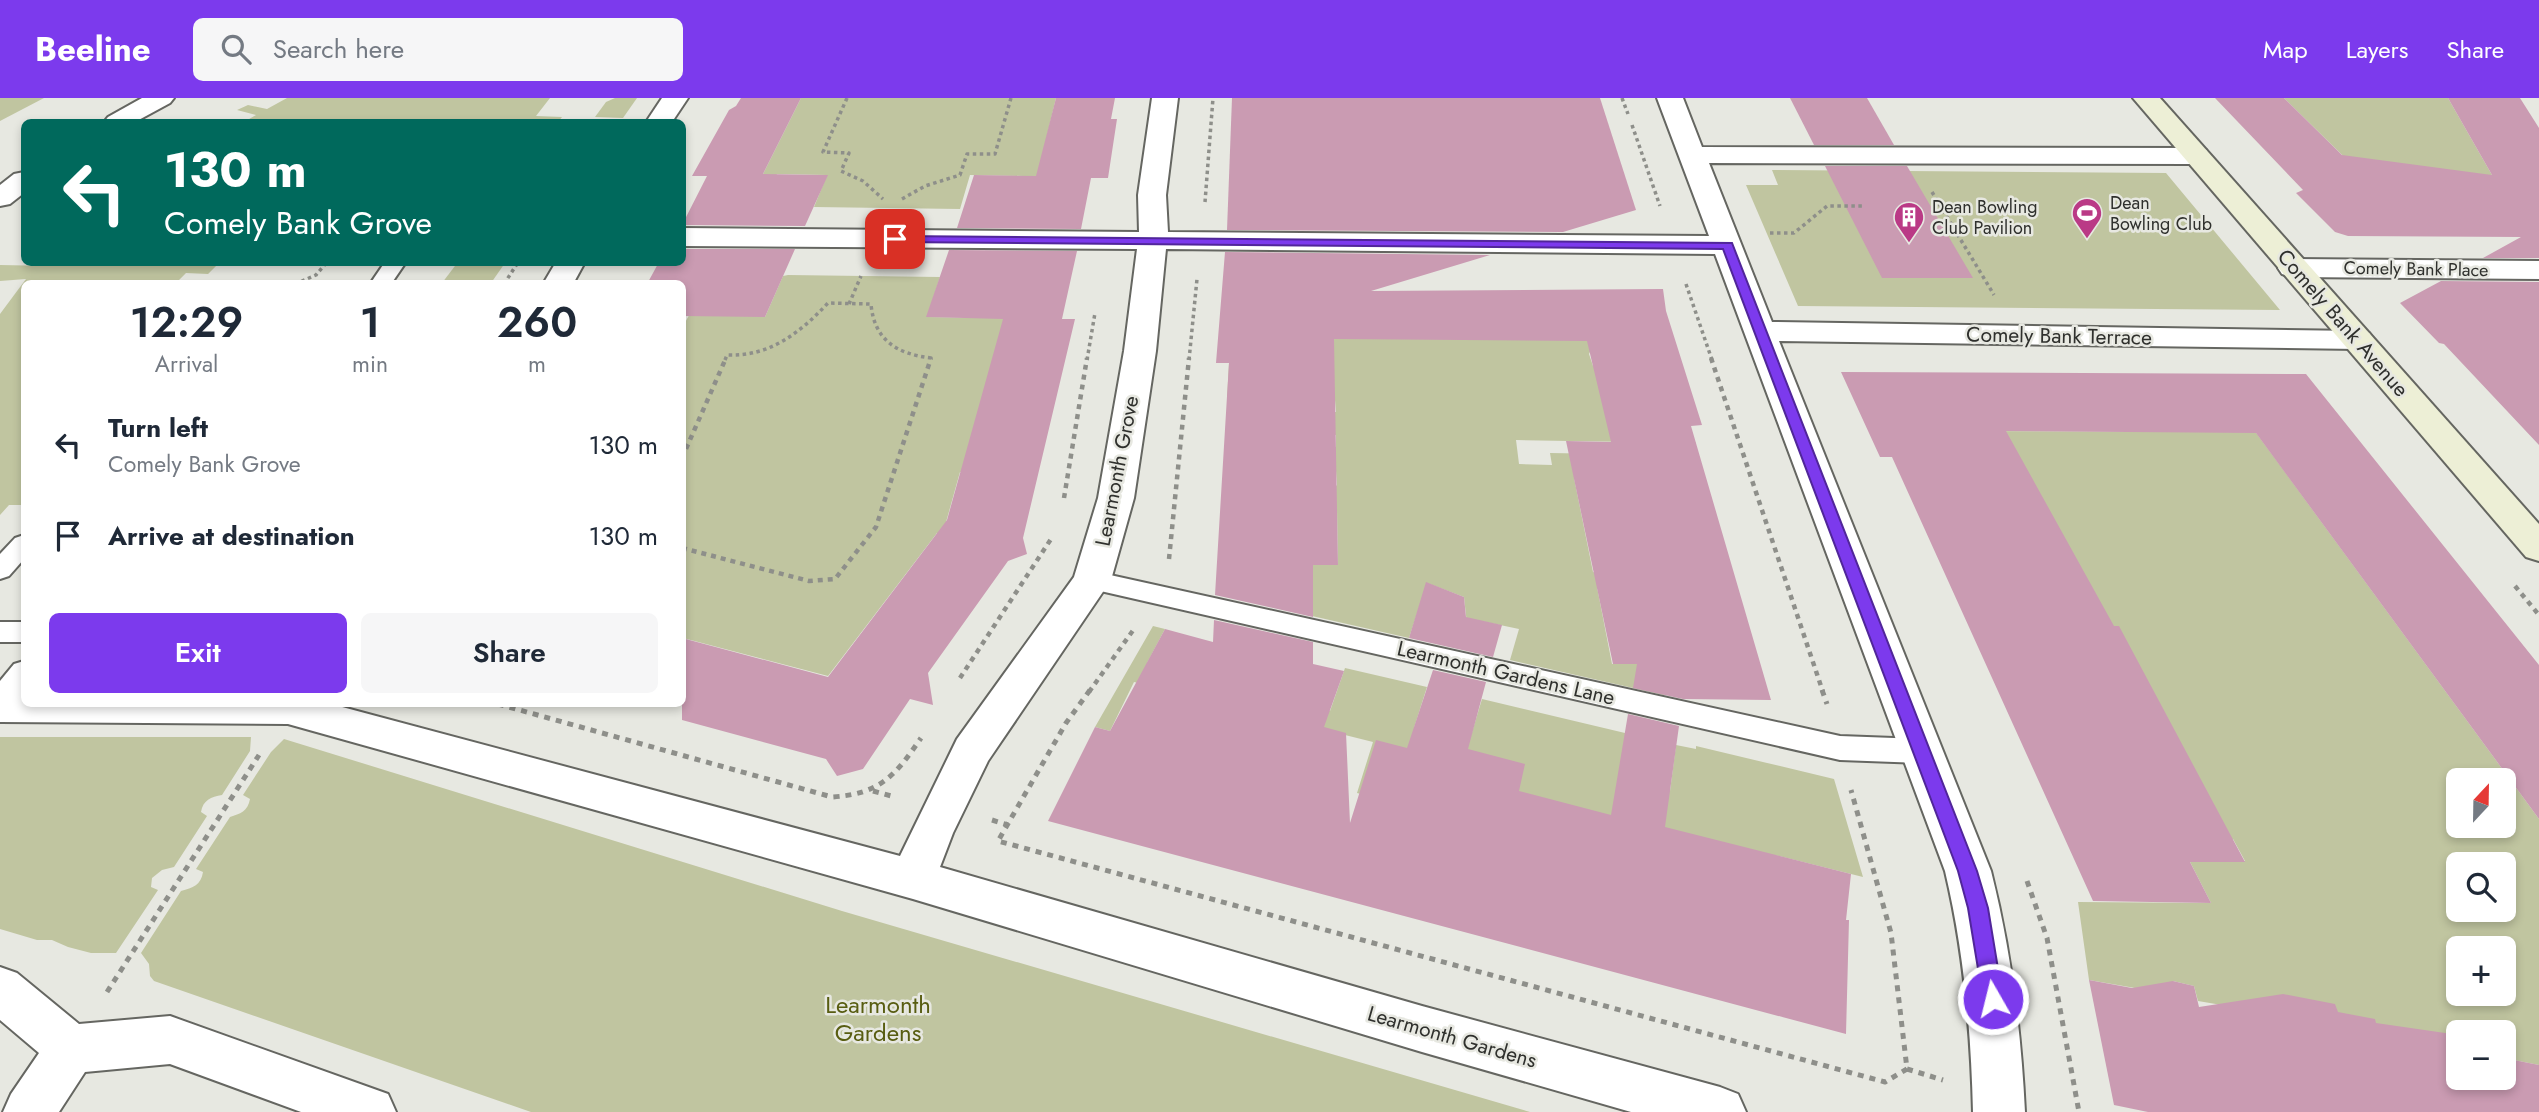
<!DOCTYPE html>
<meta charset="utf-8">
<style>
:root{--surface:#fff;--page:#f6f6f7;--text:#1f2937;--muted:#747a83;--accent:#7c3aed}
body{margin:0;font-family:Jost,sans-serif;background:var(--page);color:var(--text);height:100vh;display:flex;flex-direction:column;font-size:26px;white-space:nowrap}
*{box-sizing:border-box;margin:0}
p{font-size:23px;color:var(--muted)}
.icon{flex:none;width:38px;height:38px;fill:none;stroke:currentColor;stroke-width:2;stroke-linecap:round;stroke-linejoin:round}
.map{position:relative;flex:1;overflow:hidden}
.side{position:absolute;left:21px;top:182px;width:665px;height:427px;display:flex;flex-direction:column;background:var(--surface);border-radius:10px;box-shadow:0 4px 10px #0003}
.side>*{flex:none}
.banner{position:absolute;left:21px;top:21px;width:665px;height:147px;border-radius:10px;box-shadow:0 4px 10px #0003;background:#00695c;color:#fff;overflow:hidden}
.needle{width:46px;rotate:22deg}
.fabs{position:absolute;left:2446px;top:670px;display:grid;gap:14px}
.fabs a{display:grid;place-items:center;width:70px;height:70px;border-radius:10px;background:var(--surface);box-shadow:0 4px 10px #0003;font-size:35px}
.pin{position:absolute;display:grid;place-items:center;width:60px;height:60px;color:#fff;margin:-30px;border-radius:14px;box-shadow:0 4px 10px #0006}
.me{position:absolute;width:77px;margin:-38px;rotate:352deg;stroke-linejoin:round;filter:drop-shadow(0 0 5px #0008)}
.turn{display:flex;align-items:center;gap:24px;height:147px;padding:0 28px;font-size:32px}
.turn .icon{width:91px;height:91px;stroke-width:2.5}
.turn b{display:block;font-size:49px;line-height:60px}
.eta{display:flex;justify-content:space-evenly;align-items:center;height:119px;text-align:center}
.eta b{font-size:42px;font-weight:600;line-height:49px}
.primary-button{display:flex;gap:14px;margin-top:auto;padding:14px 28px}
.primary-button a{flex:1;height:80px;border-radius:10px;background:var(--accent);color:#fff;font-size:28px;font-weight:600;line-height:80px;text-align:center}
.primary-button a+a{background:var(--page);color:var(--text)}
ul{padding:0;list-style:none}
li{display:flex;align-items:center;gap:21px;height:91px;padding:0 28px}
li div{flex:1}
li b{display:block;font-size:26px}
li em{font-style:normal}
header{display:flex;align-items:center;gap:42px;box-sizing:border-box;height:98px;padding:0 35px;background:var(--accent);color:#fff}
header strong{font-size:33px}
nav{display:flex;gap:38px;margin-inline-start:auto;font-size:24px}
.search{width:490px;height:63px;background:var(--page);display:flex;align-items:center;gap:18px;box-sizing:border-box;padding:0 24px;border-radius:10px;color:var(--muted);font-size:26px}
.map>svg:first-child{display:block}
.green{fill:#c0c5a0;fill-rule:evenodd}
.building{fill:#ca9bb2}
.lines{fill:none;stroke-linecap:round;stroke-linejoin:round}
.lane-casing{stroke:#656661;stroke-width:4}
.street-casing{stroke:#656661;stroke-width:4}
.secondary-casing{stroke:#656661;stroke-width:4}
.path-far2{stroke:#8e8f8a;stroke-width:3.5;stroke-dasharray:3.5 3.5;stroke-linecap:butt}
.path-far1{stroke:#8e8f8a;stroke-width:4.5;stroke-dasharray:5 5;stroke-linecap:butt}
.path{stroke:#8e8f8a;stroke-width:5;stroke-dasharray:6 6;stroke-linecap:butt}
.lane{fill:#fff;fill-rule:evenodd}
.street{fill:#fff;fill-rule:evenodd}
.secondary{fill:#edefd6;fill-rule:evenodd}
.route{fill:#7c3aed;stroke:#51269a;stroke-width:2}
.labels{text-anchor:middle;stroke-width:5;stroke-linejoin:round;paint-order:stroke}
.far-poi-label{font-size:18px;fill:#2f302d;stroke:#e7e8e1;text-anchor:start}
.far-street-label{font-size:18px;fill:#2f302d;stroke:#e7e8e1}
.street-label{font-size:21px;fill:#2f302d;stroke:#e7e8e1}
.near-park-label{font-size:24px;fill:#585d11;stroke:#e7e8e1}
</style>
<header>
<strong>Beeline</strong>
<div class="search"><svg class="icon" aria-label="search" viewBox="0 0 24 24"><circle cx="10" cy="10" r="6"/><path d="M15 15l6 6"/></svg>Search here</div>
<nav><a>Map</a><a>Layers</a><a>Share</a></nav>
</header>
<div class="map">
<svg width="2539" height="1014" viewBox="0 0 2539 1014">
<rect width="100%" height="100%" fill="#e7e8e1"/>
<g class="green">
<path d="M 0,0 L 44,0 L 0,23 Z"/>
<path d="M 287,0 L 550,0 L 536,18 L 562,19 L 558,24 L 244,24 L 256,17 L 237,12 L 248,7 L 267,11 Z"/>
<path d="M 615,0 L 637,0 L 623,20 L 595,19 L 606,4 Z"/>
<path d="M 801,0 L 1056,0 L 1034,92 L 1023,78 L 970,77 L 960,111 L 814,109 L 827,77 L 777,76 L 770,90 L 756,90 Z"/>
<path d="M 2284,0 L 2448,0 L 2492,77 L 2520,96 L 2382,96 Z"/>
<path d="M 1772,72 L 2166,75 L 2280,212 L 1798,208 L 1746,87 L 1778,87 Z"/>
<path d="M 56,164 L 219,165 L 208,176 L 186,175 L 176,185 L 24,186 L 24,407 L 9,407 L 0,417 L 0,216 L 26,181 L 0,183 L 0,167 L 52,168 Z"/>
<path d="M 458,164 L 505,164 L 505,165 L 491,185 L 442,185 Z"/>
<path d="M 788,177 L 940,179 L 927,219 L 990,220 L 1009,202 L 996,374 L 960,374 L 943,435 L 937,435 L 828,578 L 683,540 L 682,230 L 698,201 L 765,219 L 783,178 Z"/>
<path d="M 1295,237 L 1595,242 L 1589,256 L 1593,268 L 1696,345 L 1516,342 L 1519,366 L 1552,367 L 1550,355 L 1610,356 L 1574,380 L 1593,474 L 1640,489 L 1597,489 L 1612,566 L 1658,566 L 1664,597 L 1510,562 L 1519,531 L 1481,523 L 1470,553 L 1464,499 L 1427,485 L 1409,540 L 1215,496 L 1313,497 L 1313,467 L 1338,467 L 1337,412 L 1313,411 L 1337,387 L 1336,373 L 1312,373 L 1312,349 L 1336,349 L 1336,337 L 1312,336 L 1312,314 L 1336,314 L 1335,302 L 1227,301 L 1229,265 L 1308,266 Z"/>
<path d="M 2246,321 L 2539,721 L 2539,967 L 2504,960 L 2504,934 L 2459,934 L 2459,938 L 2263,914 L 2198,903 L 2194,888 L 2173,883 L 2175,897 L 2089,882 L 2078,804 L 2211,805 L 2187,758 L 2201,764 L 2245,763 L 2233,741 L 2178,740 L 2068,529 L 1976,333 L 2227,334 ZM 2459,682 L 2504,682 L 2504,728 L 2459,728 ZM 2459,766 L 2504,766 L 2504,812 L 2459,812 ZM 2459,850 L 2504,850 L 2504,896 L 2459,896 Z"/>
<path d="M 1153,528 L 1165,531 L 1147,565 L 1330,613 L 1345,570 L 1427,589 L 1414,630 L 1469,644 L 1482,601 L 1625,635 L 1670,693 L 1676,647 L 1696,651 L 1696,648 L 1834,681 L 1863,779 L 1779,758 L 1388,703 L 1357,695 L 1373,644 L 1134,584 L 1110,633 L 1095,629 Z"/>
<path d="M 0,639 L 251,639 L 250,653 L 222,697 C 211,699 203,702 201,714 L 207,718 L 174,769 L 162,772 L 152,780 L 151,789 L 158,792 L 116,855 L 91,855 L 68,849 L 52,842 L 37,842 L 0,831 Z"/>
<path d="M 284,641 L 842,813 L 1530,1014 L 531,1014 L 154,883 L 150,878 L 149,866 L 141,855 L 181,793 C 193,790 201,787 203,774 L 196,771 L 230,719 C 240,716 248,713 250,701 L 243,697 L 271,654 Z"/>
</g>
<g class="building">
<path d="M 741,0 L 801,0 L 763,76 L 828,77 L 805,128 L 682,127 L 707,78 L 692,78 L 729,12 L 736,8 Z"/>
<path d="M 1056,0 L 1115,0 L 1111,21 L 1117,21 L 1108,80 L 1091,80 L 1081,131 L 957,130 L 974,77 L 1036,78 Z"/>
<path d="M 1232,0 L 1600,0 L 1636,112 L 1563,134 L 1227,132 Z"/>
<path d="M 1790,0 L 1867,0 L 1894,47 L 1814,47 Z"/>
<path d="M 2215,0 L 2284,0 L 2342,57 L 2492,77 L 2448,0 L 2520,0 L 2539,30 L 2539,160 L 2483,160 L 2521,139 L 2348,138 L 2335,134 L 2296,95 L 2303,92 Z"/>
<path d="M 1825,68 L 1907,68 L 1973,180 L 1882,180 Z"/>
<path d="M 682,151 L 795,151 L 765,219 L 682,218 L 682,186 L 647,186 L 659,164 L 682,164 Z"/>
<path d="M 949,152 L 1077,153 L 1062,221 L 1075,221 L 1023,440 L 1027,456 L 1008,463 L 928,575 L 933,607 L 910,601 L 863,671 L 837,678 L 826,661 L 682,622 L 682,540 L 828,579 L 947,422 L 1003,221 L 926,219 Z"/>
<path d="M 1225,154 L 1490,157 L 1371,193 L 1663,191 L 1666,213 L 1702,327 L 1691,328 L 1771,602 L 1683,601 L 1633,590 L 1637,566 L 1613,566 L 1566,343 L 1611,344 L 1587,243 L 1334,241 L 1338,467 L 1313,467 L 1313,519 L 1215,497 L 1229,265 L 1216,265 Z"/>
<path d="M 2441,183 L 2539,184 L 2539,347 L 2444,246 L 2439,245 L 2400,205 Z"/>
<path d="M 1841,274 L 2306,276 L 2539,567 L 2539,721 L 2256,335 L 2006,333 L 2114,528 L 2119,528 L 2245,764 L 2190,764 L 2211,805 L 2093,803 L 1892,359 L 1880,359 Z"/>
<path d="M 1426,484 L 1464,499 L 1466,519 L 1502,527 L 1493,559 L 1409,540 Z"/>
<path d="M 1214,522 L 1313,544 L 1313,566 L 1344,573 L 1324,629 L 1346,635 L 1350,725 L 1376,642 L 1407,650 L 1433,572 L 1486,584 L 1468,651 L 1525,666 L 1519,693 L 1611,717 L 1628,616 L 1679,628 L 1665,729 L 1851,776 L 1846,822 L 1849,822 L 1846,936 L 1048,723 L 1095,629 L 1110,633 L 1165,531 L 1213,544 Z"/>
<path d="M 2089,882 L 2132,890 L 2173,883 L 2194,888 L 2199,909 L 2283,896 L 2335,906 L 2338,914 L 2375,921 L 2376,925 L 2459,937 L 2459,980 L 2504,980 L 2504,960 L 2539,967 L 2539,1014 L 2148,1014 L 2114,1007 Z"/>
</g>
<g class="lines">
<g class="lane-casing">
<g id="lane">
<path d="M 385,164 L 406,164 L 391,186 L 370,186 Z"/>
<path d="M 24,437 L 24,461 L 9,478 L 0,481 L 0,456 L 15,440 Z"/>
<path d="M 1092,473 L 1840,638 L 1921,641 L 1931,645 L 1935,653 L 1931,661 L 1921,665 L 1840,662 L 1083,489 L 1079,482 L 1083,475 Z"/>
<rect x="0" y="524" width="24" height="20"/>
<path d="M 24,563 L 24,592 L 10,610 L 0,613 L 0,583 L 14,566 Z"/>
</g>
</g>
<g class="street-casing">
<g id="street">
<path d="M 142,0 L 174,0 L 170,5 L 135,24 L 104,24 L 108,19 Z"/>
<path d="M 662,0 L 688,0 L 672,24 L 646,24 Z"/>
<path d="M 1152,0 L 1178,0 L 1166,97 L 1168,134 L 1709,138 L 1657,0 L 1683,0 L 1702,49 L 2197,50 L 2206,52 L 2210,58 L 2206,64 L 2197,66 L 1709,65 L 1772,224 L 2358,233 L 2369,235 L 2374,242 L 2369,249 L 2358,251 L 1779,243 L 1991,773 C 2011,852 2021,932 2025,1014 L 1973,1014 C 1971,932 1964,853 1945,773 L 1715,156 L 1166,151 L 1156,253 L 1134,400 L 1111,482 L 988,663 L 953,735 L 940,769 L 1422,908 L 1720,989 L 1738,996 L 1746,1014 L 1631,1014 L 1422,954 L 913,801 L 288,626 L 0,624 L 0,592 L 24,592 L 24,606 L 331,606 L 900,758 L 957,641 L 1074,479 L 1098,400 L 1124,253 L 1137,151 L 682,148 L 682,130 L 1139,134 L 1138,97 Z"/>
<path d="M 24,74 L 24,95 L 10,106 L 0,108 L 0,87 L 14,76 Z"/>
<path d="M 2293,161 L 2539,163 L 2539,181 L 2293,179 L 2282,176 L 2278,170 L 2282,164 Z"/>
<path d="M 556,164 L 585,164 L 573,186 L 543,186 Z"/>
<path d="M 0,869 L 17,875 L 79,926 L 170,918 L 388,996 L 396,1014 L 301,1014 L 170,966 L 85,974 L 59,1014 L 3,1014 L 11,996 L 39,955 L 0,922 Z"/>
</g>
</g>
<g class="secondary-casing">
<path id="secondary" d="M 2133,0 L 2160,0 L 2539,426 L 2539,463 L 2526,459 Z"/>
</g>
<g class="path-far2">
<path d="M 847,0 L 823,54 L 849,55 L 841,73 L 863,83 L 883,101"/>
<path d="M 1622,0 L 1628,16"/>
<path d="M 1632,27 L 1660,108"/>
<path d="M 1932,94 L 1994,197"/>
<path d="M 902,101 L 925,88 L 960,77 L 967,56 L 995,56 L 1011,0"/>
<path d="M 1205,104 L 1213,0"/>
<path d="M 1770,135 L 1794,135 L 1827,108 L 1865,108"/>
<path d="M 295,186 L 316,177 L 327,164"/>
<path d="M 504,186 L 517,166"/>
<path d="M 1686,186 L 1712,262"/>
<path d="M 849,206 L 861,178"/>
<path d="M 725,262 L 727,257 C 769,259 800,235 828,205 L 871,206 C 874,242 897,256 931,260 L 930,262"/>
<path d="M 1087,262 L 1095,215"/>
<path d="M 1189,262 L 1197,181"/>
</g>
<g class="path-far1">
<path d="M 1711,260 L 1823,594"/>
<path d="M 682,360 L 726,260"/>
<path d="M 1064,400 L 1087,260"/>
<path d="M 682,450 L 809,483 L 835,481 L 876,429 L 931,260"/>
<path d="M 1169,461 L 1189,260"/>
<path d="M 2515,488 L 2539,517"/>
<path d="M 960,580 L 1051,441"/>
<path d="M 1089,594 L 1134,531"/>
</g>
<g class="path">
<path d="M 1090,592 L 1066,625 L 998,743 L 1885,984 L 1907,971 L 1891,835 L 1851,692"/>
<path d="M 1822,592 L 1827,606"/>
<path d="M 498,606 L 832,699 C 880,696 895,678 921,640"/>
<path d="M 873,693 L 895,699"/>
<path d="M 992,722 L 1008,727"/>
<path d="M 2027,783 L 2047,840 L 2079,1014"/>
<path d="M 107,894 L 259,657"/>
<path d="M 1907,971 L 1943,982"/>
</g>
<use href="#lane" class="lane"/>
<use href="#street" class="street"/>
<use href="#secondary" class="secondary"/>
</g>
<path class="route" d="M 895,138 L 1732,145 L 1977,773 L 1988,810 L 2003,901 L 2000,907 L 1993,910 L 1986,907 L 1983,901 L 1968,810 L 1958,773 L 1723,151 L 891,144 L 889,141 Z"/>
<defs>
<g id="stadium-pin" transform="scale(1.575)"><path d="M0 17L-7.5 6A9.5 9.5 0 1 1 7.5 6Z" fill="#ba3a86" stroke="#e7e8e1"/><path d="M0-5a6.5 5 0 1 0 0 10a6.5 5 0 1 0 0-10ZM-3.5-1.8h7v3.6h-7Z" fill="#fff"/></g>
<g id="building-pin" transform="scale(1.575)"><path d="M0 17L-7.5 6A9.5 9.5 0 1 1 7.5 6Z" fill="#ba3a86" stroke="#e7e8e1"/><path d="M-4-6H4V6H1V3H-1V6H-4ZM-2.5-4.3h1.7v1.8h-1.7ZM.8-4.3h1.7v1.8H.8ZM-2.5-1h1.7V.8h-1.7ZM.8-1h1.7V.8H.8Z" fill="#fff"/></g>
</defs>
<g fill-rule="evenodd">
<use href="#stadium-pin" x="2087" y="115"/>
<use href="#building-pin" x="1909" y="119"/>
</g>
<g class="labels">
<g class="far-poi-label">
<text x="2110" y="111">Dean<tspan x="2110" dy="21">Bowling Club</tspan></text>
<text x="1932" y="115">Dean Bowling<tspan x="1932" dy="21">Club Pavilion</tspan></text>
</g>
<g class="far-street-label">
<text transform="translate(2416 171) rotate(1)" y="6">Comely Bank Place</text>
</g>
<g class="street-label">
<text transform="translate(2343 225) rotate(49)" y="7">Comely Bank Avenue</text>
<text transform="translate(2059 238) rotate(1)" y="7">Comely Bank Terrace</text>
<text transform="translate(1117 373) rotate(-79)" y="7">Learmonth Grove</text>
<text transform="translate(1506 575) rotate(13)" y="7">Learmonth Gardens Lane</text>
<text transform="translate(1452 939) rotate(16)" y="7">Learmonth Gardens</text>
</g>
<g class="near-park-label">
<text x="878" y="915">Learmonth<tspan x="878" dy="28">Gardens</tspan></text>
</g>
</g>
</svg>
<div class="fabs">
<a><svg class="needle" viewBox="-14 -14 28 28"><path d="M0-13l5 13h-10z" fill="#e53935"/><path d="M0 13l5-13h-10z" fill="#747a83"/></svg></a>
<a><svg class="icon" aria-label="search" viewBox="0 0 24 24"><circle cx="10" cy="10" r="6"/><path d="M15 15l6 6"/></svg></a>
<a>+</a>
<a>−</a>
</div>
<div class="pin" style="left:895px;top:141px;background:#d93025"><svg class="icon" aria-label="arrive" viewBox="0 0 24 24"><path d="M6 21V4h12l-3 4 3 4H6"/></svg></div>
<svg class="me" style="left:1993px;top:901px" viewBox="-20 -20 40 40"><circle r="17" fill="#7c3aed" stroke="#fff" stroke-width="3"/><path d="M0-11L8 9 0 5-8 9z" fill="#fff"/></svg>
<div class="banner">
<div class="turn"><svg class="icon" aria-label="left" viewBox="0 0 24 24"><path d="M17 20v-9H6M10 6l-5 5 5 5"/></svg><div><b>130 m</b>Comely Bank Grove</div></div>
</div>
<section class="side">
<div class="eta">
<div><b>12:29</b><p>Arrival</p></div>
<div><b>1</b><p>min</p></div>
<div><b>260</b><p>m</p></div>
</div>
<ul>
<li><svg class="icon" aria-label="left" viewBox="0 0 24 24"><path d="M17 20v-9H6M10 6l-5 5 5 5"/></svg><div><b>Turn left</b><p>Comely Bank Grove</p></div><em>130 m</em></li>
<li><svg class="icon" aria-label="arrive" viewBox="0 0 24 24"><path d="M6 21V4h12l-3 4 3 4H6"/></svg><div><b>Arrive at destination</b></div><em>130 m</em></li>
</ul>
<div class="primary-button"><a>Exit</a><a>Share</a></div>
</section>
</div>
